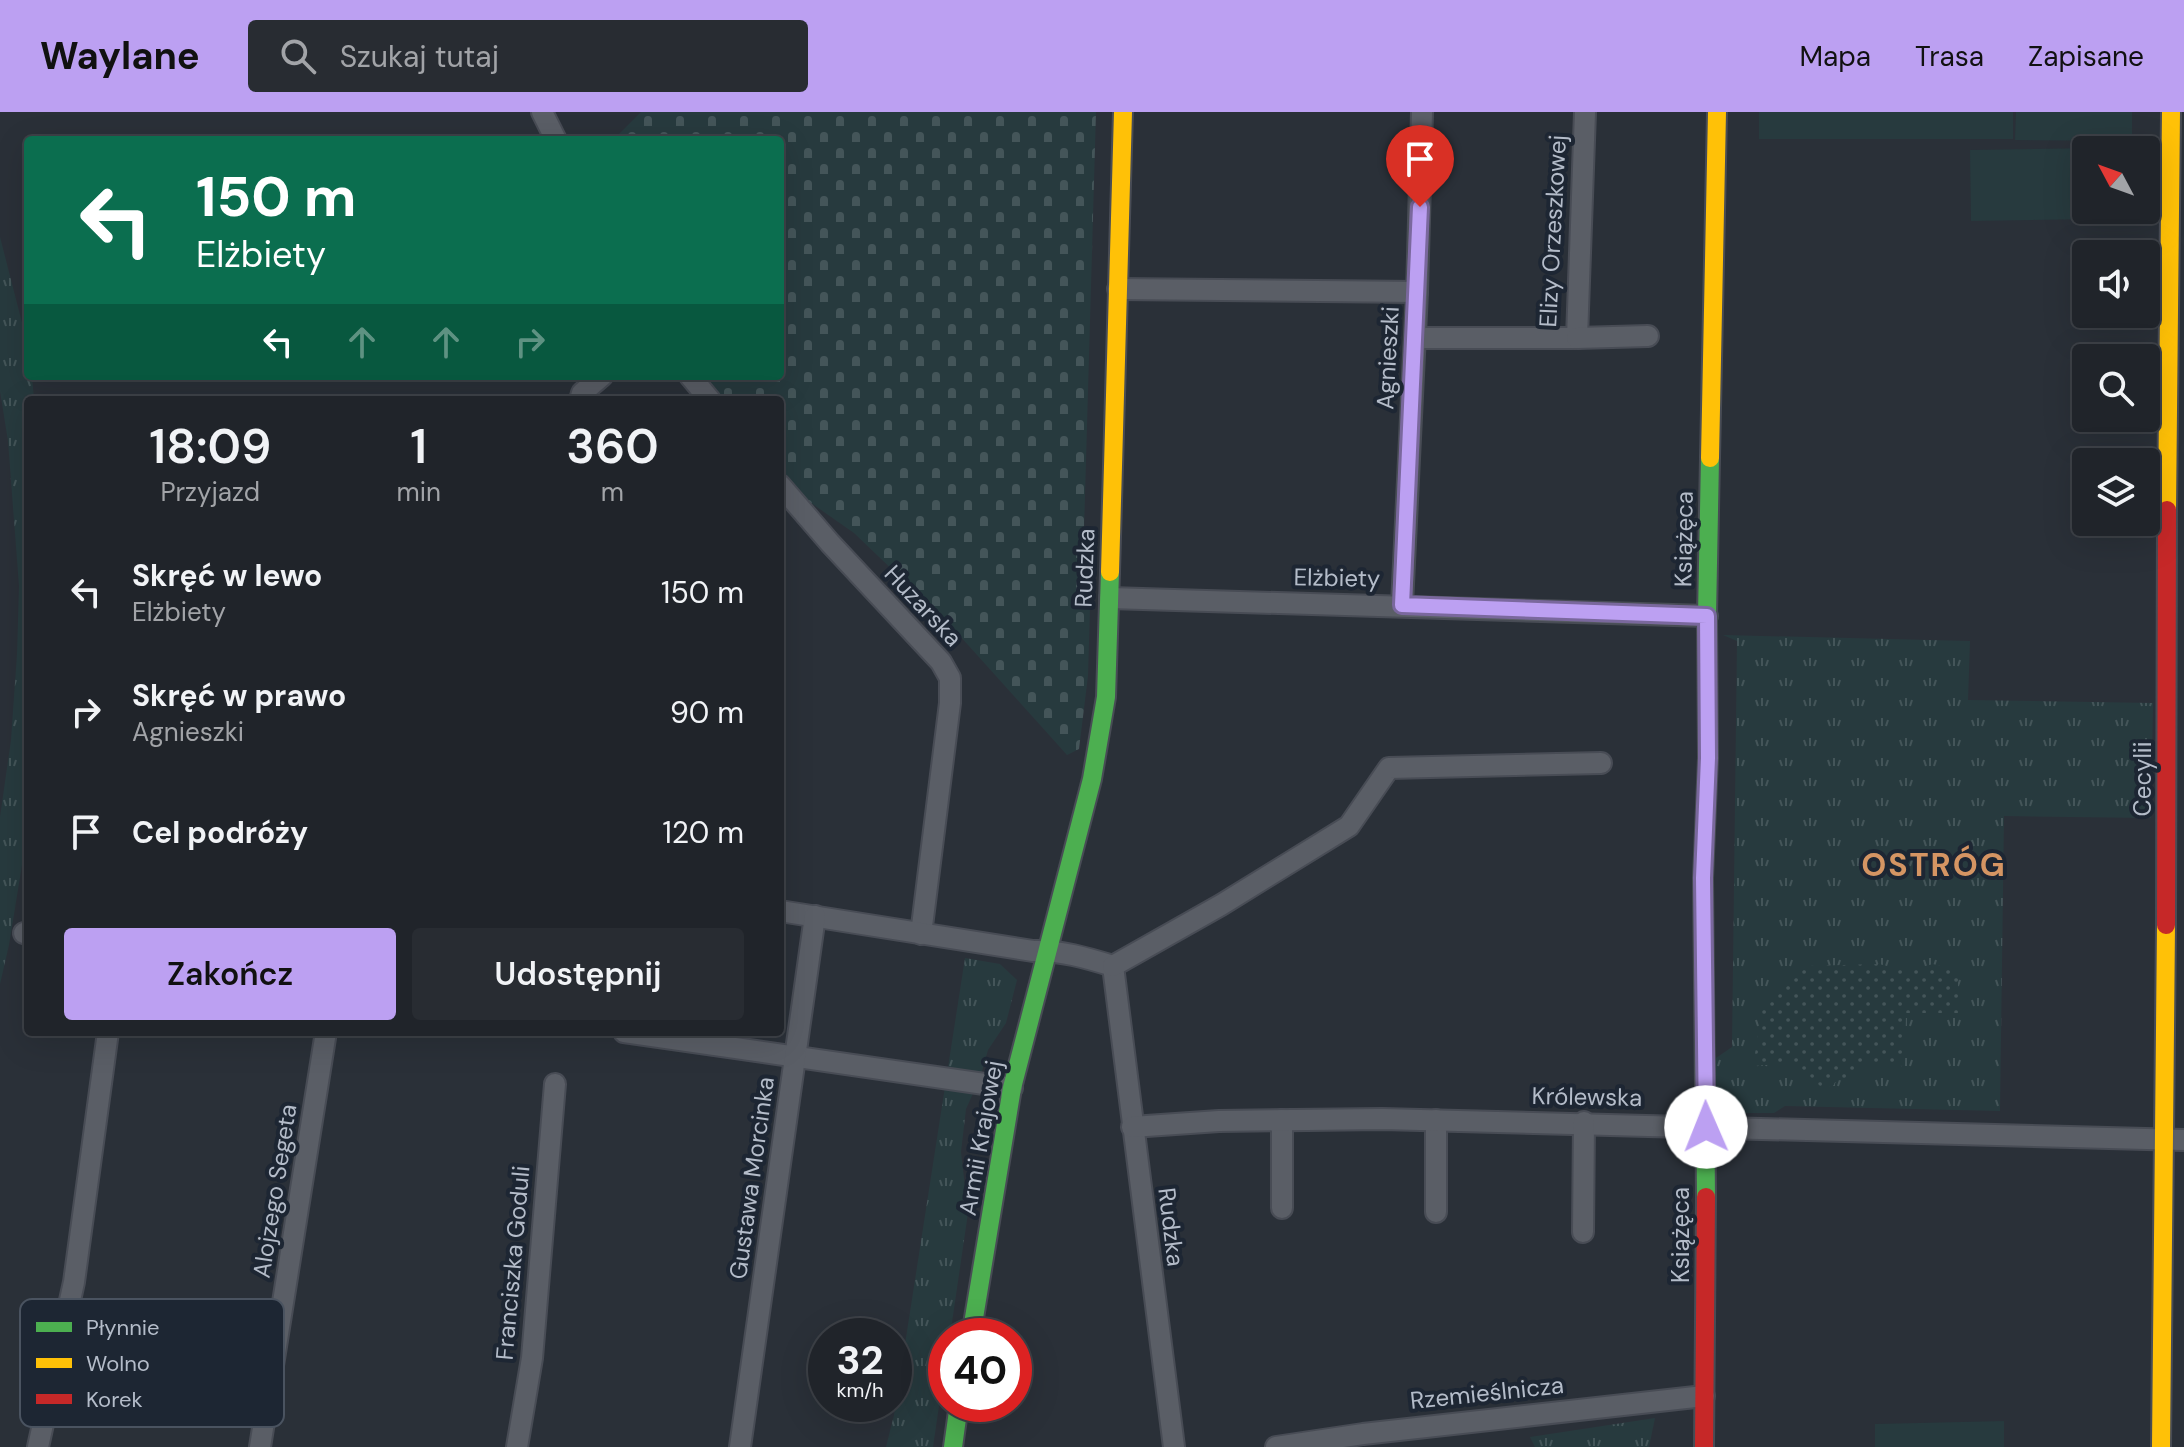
<!DOCTYPE html>
<html lang="pl">
<meta charset="utf-8">
<style>
:root{--surface:#20242a;--page:#282c32;--text:#f1f3f6;--muted:#a2a4a8;--line:#3d4147;--accent:#bca0f2}
body{margin:0;font-family:"DM Sans",sans-serif;background:var(--page);color:var(--text);height:100vh;display:flex;flex-direction:column;font-size:30px;white-space:nowrap}
*{box-sizing:border-box;margin:0}
p{font-size:26px;color:var(--muted)}
.icon{flex:none;width:44px;height:44px;fill:none;stroke:currentColor;stroke-width:2;stroke-linecap:round;stroke-linejoin:round}
.map{position:relative;flex:1;overflow:hidden}
.side{position:absolute;left:24px;top:284px;width:760px;height:640px;display:flex;flex-direction:column;background:var(--surface);border-radius:8px;box-shadow:0 8px 32px #0002,0 0 0 2px var(--line)}
.side>*{flex:none}
.top-card{position:absolute;left:24px;top:24px;width:760px;height:244px;border-radius:8px;box-shadow:0 8px 32px #0002,0 0 0 2px var(--line);background:#0b6e4f;color:#fff;overflow:hidden}
.needle{width:52px;rotate:311deg}
.buttons{position:absolute;left:2072px;top:24px;display:grid;gap:16px}
.buttons a{display:grid;place-items:center;width:88px;height:88px;border-radius:8px;background:var(--surface);box-shadow:0 8px 32px #0002,0 0 0 2px var(--line);font-size:40px}
.speed{position:absolute;left:808px;top:1206px;display:flex;gap:16px;font-size:40px;font-weight:700;text-align:center}
.speed>*{display:grid;place-content:center;width:104px;height:104px;border-radius:50%;background:var(--surface);box-shadow:0 8px 32px #0002,0 0 0 2px var(--line);line-height:1}
.speed small{font-size:20px;font-weight:400}
.speed .limit{border:12px solid #d22;background:#fff;color:#111}
.pin{position:absolute;display:grid;place-items:center;width:68px;height:68px;color:#fff;margin:-82px -34px;border-radius:50% 50% 50% 0;rotate:-45deg;box-shadow:0 0 8px #0007}
.pin .icon{rotate:45deg}
.me{position:absolute;width:88px;margin:-44px;rotate:359deg;stroke-linejoin:round;filter:drop-shadow(0 0 6px #0008)}
.turn{display:flex;align-items:center;gap:28px;height:168px;padding:0 40px;font-size:36px}
.turn .icon{width:104px;height:104px;stroke-width:2.5}
.turn b{display:block;font-size:56px;line-height:68px}
.lanes{display:flex;align-items:center;height:76px;padding:0 40px;background:#0003;justify-content:center;gap:40px;direction:ltr}
.lanes .off{opacity:.35}
.eta{display:flex;justify-content:space-evenly;align-items:center;height:136px;text-align:center}
.eta b{font-size:48px;font-weight:600;line-height:56px}
.button{display:flex;gap:16px;margin-top:auto;padding:16px 40px}
.button a{flex:1;height:92px;border-radius:8px;background:var(--accent);color:#111;font-size:32px;font-weight:600;line-height:92px;text-align:center}
.button a+a{background:var(--page);color:var(--text)}
ul{padding:0;list-style:none}
li{display:flex;align-items:center;gap:24px;height:120px;padding:0 40px}
li div{flex:1}
li b{display:block;font-size:30px}
li em{font-style:normal}
header{display:flex;align-items:center;gap:48px;box-sizing:border-box;height:112px;padding:0 40px;background:var(--accent);color:#111}
header strong{font-size:38px}
nav{display:flex;gap:44px;margin-inline-start:auto;font-size:28px}
.search{width:560px;height:72px;background:var(--page);display:flex;align-items:center;gap:20px;box-sizing:border-box;padding:0 28px;border-radius:8px;color:var(--muted);font-size:30px}
.map>svg:first-child{display:block}
.grass{fill:url(#grass-tufts)}
.cemetery{fill:url(#cemetery-stones)}
.park{fill:url(#park-dots)}
.garden{fill:#273a3e}
.lines{fill:none;stroke-linecap:round;stroke-linejoin:round}
.street-casing{stroke:#484c55;stroke-width:24}
.fast-casing{stroke:#484c55;stroke-width:22}
.slow-casing{stroke:#484c55;stroke-width:22}
.jam-casing{stroke:#484c55;stroke-width:22}
.street{stroke:#5a5e66;stroke-width:20}
.fast{stroke:#4caf50;stroke-width:18}
.slow{stroke:#ffc107;stroke-width:18}
.jam{stroke:#c62828;stroke-width:18}
.route-casing{stroke:#7a689d;stroke-width:20}
.route{stroke:#bca0f2;stroke-width:14}
.labels{text-anchor:middle;stroke-width:8;stroke-linejoin:round;paint-order:stroke}
.street-label{font-size:24px;fill:#b4bcc9;stroke:#1d2633}
.district-label{font-size:32px;font-weight:bold;letter-spacing:2px;fill:#d59563;stroke:#1d2633}
.key{fill:#1d2633;stroke:#4a5360;stroke-width:2}
.key-label{font-size:22px;fill:#b4bcc9}
</style>
<header>
<strong>Waylane</strong>
<div class="search"><svg class="icon" aria-label="search" viewBox="0 0 24 24"><circle cx="10" cy="10" r="6"/><path d="M15 15l6 6"/></svg>Szukaj tutaj</div>
<nav><a>Mapa</a><a>Trasa</a><a>Zapisane</a></nav>
</header>
<div class="map">
<svg width="2184" height="1335" viewBox="0 0 2184 1335">
<defs>
<pattern id="grass-tufts" width="24" height="20" patternUnits="userSpaceOnUse" patternTransform="scale(2)"><rect width="24" height="20" fill="#273a3e"/><path d="M3 7l-1-3M5 7V3M7 7l1-3M15 17l-1-3M17 17v-4M19 17l1-3" fill="none" stroke="#445559"/></pattern>
<pattern id="cemetery-stones" width="16" height="16" patternUnits="userSpaceOnUse" patternTransform="scale(2)"><rect width="16" height="16" fill="#273a3e"/><path d="M2 7V4a2 2 0 0 1 4 0v3zM10 15v-3a2 2 0 0 1 4 0v3z" fill="#445559"/></pattern>
<pattern id="park-dots" width="8" height="8" patternUnits="userSpaceOnUse" patternTransform="scale(2)"><rect width="8" height="8" fill="#273a3e"/><path d="M2 2h.1M6 6h.1" fill="none" stroke="#445559" stroke-width="1.8" stroke-linecap="round"/></pattern>
</defs>
<rect width="100%" height="100%" fill="#2a3038"/>
<g class="grass">
<path d="M 0,125 L 28,234 L 28,264 L 32,264 L 34,288 L 28,288 L 28,716 L 9,833 L 0,872 L 0,705 L 11,628 L 17,542 L 19,474 L 8,329 L 0,279 Z"/>
<path d="M 1723,523 L 1970,529 L 1968,588 L 2153,591 L 2151,706 L 2004,704 L 2000,999 L 1785,994 L 1774,1001 L 1734,1001 L 1716,992 L 1716,946 L 1732,935 L 1737,529 Z"/>
<path d="M 965,846 L 1000,852 L 1017,868 L 1006,911 L 988,938 L 980,966 L 966,997 L 961,1040 L 968,1101 L 950,1224 L 946,1224 L 946,1246 L 933,1335 L 886,1335 L 894,1303 Z"/>
<path d="M 1655,1306 L 1649,1335 L 1535,1335 L 1530,1325 Z"/>
</g>
<path class="cemetery" d="M 641,0 L 1096,0 L 1083,453 L 1091,462 L 1088,564 L 1079,637 L 1067,643 L 950,513 L 854,421 L 804,386 L 780,356 L 780,288 L 724,288 L 705,264 L 780,264 L 780,28 L 613,28 Z"/>
<path class="park" d="M 1879,852 L 1907,859 L 1933,852 L 1958,859 L 1958,901 L 1906,901 L 1905,954 L 1865,953 L 1846,969 L 1838,968 L 1832,975 L 1820,974 L 1796,951 L 1753,954 L 1762,899 L 1807,854 Z"/>
<g class="garden">
<rect x="1759" y="0" width="254" height="27"/>
<path d="M 2016,0 L 2132,0 L 2132,29 L 2015,28 Z"/>
<path d="M 2096,36 L 2086,38 L 2086,98 L 2097,98 L 2097,107 L 1971,109 L 1970,38 Z"/>
<path d="M 2004,1309 L 2004,1335 L 1875,1335 L 1875,1312 Z"/>
</g>
<g class="lines">
<g class="street-casing">
<g id="street">
<path d="M 542,0 L 556,28"/>
<path d="M 1118,177 L 1417,180"/>
<path d="M 1415,226 L 1577,226 L 1585,0"/>
<path d="M 1577,226 L 1648,224"/>
<path d="M 690,264 L 710,288"/>
<path d="M 580,288 L 582,281 L 602,264"/>
<path d="M 780,373 L 830,431 L 941,550 L 950,566 L 950,591 L 921,822"/>
<path d="M 1110,486 L 1707,504"/>
<path d="M 1402,493 L 1417,180 L 1422,0"/>
<path d="M 780,799 L 1033,839 C 1060,838 1087,846 1113,854 L 1174,1335"/>
<path d="M 24,821 L 28,822"/>
<path d="M 1113,854 L 1221,793 L 1349,714 L 1389,656 L 1601,651"/>
<path d="M 624,920 L 1012,976"/>
<path d="M 1282,1008 L 1282,1096"/>
<path d="M 1436,1008 L 1436,1100"/>
<path d="M 1132,1015 L 1219,1009 L 1382,1007 L 2184,1028"/>
<path d="M 1583,1120 L 1584,1010"/>
<path d="M 38,1335 L 74,1170 L 108,920"/>
<path d="M 260,1335 L 325,926"/>
<path d="M 517,1335 L 532,1246 L 555,972"/>
<path d="M 740,1335 L 815,804"/>
<path d="M 1276,1335 L 1363,1322 L 1704,1284"/>
</g>
</g>
<g class="fast-casing">
<g id="fast">
<path d="M 1706,1085 L 1703,766 L 1708,646 L 1707,504 L 1710,346"/>
<path d="M 971,1224 L 1012,976 L 1092,667 L 1106,585 L 1110,460"/>
<path d="M 953,1335 L 959,1292"/>
</g>
</g>
<g class="slow-casing">
<g id="slow">
<path d="M 1710,346 L 1717,0"/>
<path d="M 2167,398 L 2171,0"/>
<path d="M 1110,460 L 1123,0"/>
<path d="M 2161,1335 L 2166,813"/>
</g>
</g>
<g class="jam-casing">
<g id="jam">
<path d="M 2166,813 L 2167,398"/>
<path d="M 1704,1335 L 1706,1085"/>
</g>
</g>
<use href="#street" class="street"/>
<use href="#fast" class="fast"/>
<use href="#slow" class="slow"/>
<use href="#jam" class="jam"/>
</g>
<g class="lines">
<g class="route-casing">
<path id="route" d="M 1420,95 L 1402,493 L 1707,504 L 1708,646 L 1703,766 L 1706,1015"/>
</g>
<use href="#route" class="route"/>
</g>
<g class="labels">
<g class="street-label">
<text transform="translate(1553 119) rotate(-87)" y="8">Elizy Orzeszkowej</text>
<text transform="translate(1388 246) rotate(-87)" y="8">Agnieszki</text>
<text transform="translate(1684 427) rotate(-89)" y="8">Książęca</text>
<text transform="translate(1085 456) rotate(-88)" y="8">Rudzka</text>
<text transform="translate(1337 466) rotate(1)" y="8">Elżbiety</text>
<text transform="translate(923 494) rotate(47)" y="8">Huzarska</text>
<text transform="translate(2143 667) rotate(-90)" y="8">Cecylii</text>
<text transform="translate(1587 985) rotate(1)" y="8">Królewska</text>
<text transform="translate(981 1026) rotate(-80)" y="8">Armii Krajowej</text>
<text transform="translate(752 1066) rotate(-82)" y="8">Gustawa Morcinka</text>
<text transform="translate(275 1079) rotate(-81)" y="8">Alojzego Segeta</text>
<text transform="translate(1171 1115) rotate(83)" y="8">Rudzka</text>
<text transform="translate(1681 1123) rotate(-90)" y="8">Książęca</text>
<text transform="translate(513 1151) rotate(-85)" y="8">Franciszka Goduli</text>
<text transform="translate(1487 1281) rotate(-6)" y="8">Rzemieślnicza</text>
</g>
<g class="district-label">
<text x="1934" y="764">OSTRÓG</text>
</g>
</g>
<rect x="20" y="1187" width="264" height="128" rx="12" class="key"/>
<rect x="36" y="1210" width="36" height="10" fill="#4caf50"/>
<rect x="36" y="1246" width="36" height="10" fill="#ffc107"/>
<rect x="36" y="1282" width="36" height="10" fill="#c62828"/>
<g class="key-label">
<text x="86" y="1223">Płynnie</text>
<text x="86" y="1259">Wolno</text>
<text x="86" y="1295">Korek</text>
</g>
</svg>
<div class="buttons">
<a><svg class="needle" viewBox="-14 -14 28 28"><path d="M0-13l5 13h-10z" fill="#e53935"/><path d="M0 13l5-13h-10z" fill="#a2a4a8"/></svg></a>
<a><svg class="icon" aria-label="sound" viewBox="0 0 24 24"><path d="M4 9h4l5-4v14l-5-4H4zM17 9q2 3 0 6"/></svg></a>
<a><svg class="icon" aria-label="search" viewBox="0 0 24 24"><circle cx="10" cy="10" r="6"/><path d="M15 15l6 6"/></svg></a>
<a><svg class="icon" aria-label="layers" viewBox="0 0 24 24"><path d="M12 4l9 5-9 5-9-5zM3 14l9 5 9-5"/></svg></a>
</div>
<div class="speed"><div>32<small>km/h</small></div><div class="limit">40</div></div>
<div class="pin" style="left:1420px;top:95px;background:#d93025"><svg class="icon" aria-label="arrive" viewBox="0 0 24 24"><path d="M6 21V4h12l-3 4 3 4H6"/></svg></div>
<svg class="me" style="left:1706px;top:1015px" viewBox="-20 -20 40 40"><circle r="19" fill="#fff"/><path d="M0-13L10 11 0 6-10 11z" fill="#bca0f2"/></svg>
<div class="top-card">
<div class="turn"><svg class="icon" aria-label="left" viewBox="0 0 24 24"><path d="M17 20v-9H6M10 6l-5 5 5 5"/></svg><div><b>150 m</b>Elżbiety</div></div>
<div class="lanes"><svg class="icon" aria-label="left" viewBox="0 0 24 24"><path d="M17 20v-9H6M10 6l-5 5 5 5"/></svg><svg class="icon off" aria-label="ahead" viewBox="0 0 24 24"><path d="M12 20V5M6 11l6-6 6 6"/></svg><svg class="icon off" aria-label="ahead" viewBox="0 0 24 24"><path d="M12 20V5M6 11l6-6 6 6"/></svg><svg class="icon off" aria-label="right" viewBox="0 0 24 24"><path d="M7 20v-9h11M14 6l5 5-5 5"/></svg></div>
</div>
<section class="side">
<div class="eta">
<div><b>18:09</b><p>Przyjazd</p></div>
<div><b>1</b><p>min</p></div>
<div><b>360</b><p>m</p></div>
</div>
<ul>
<li><svg class="icon" aria-label="left" viewBox="0 0 24 24"><path d="M17 20v-9H6M10 6l-5 5 5 5"/></svg><div><b>Skręć w lewo</b><p>Elżbiety</p></div><em>150 m</em></li>
<li><svg class="icon" aria-label="right" viewBox="0 0 24 24"><path d="M7 20v-9h11M14 6l5 5-5 5"/></svg><div><b>Skręć w prawo</b><p>Agnieszki</p></div><em>90 m</em></li>
<li><svg class="icon" aria-label="arrive" viewBox="0 0 24 24"><path d="M6 21V4h12l-3 4 3 4H6"/></svg><div><b>Cel podróży</b></div><em>120 m</em></li>
</ul>
<div class="button"><a>Zakończ</a><a>Udostępnij</a></div>
</section>
</div>
